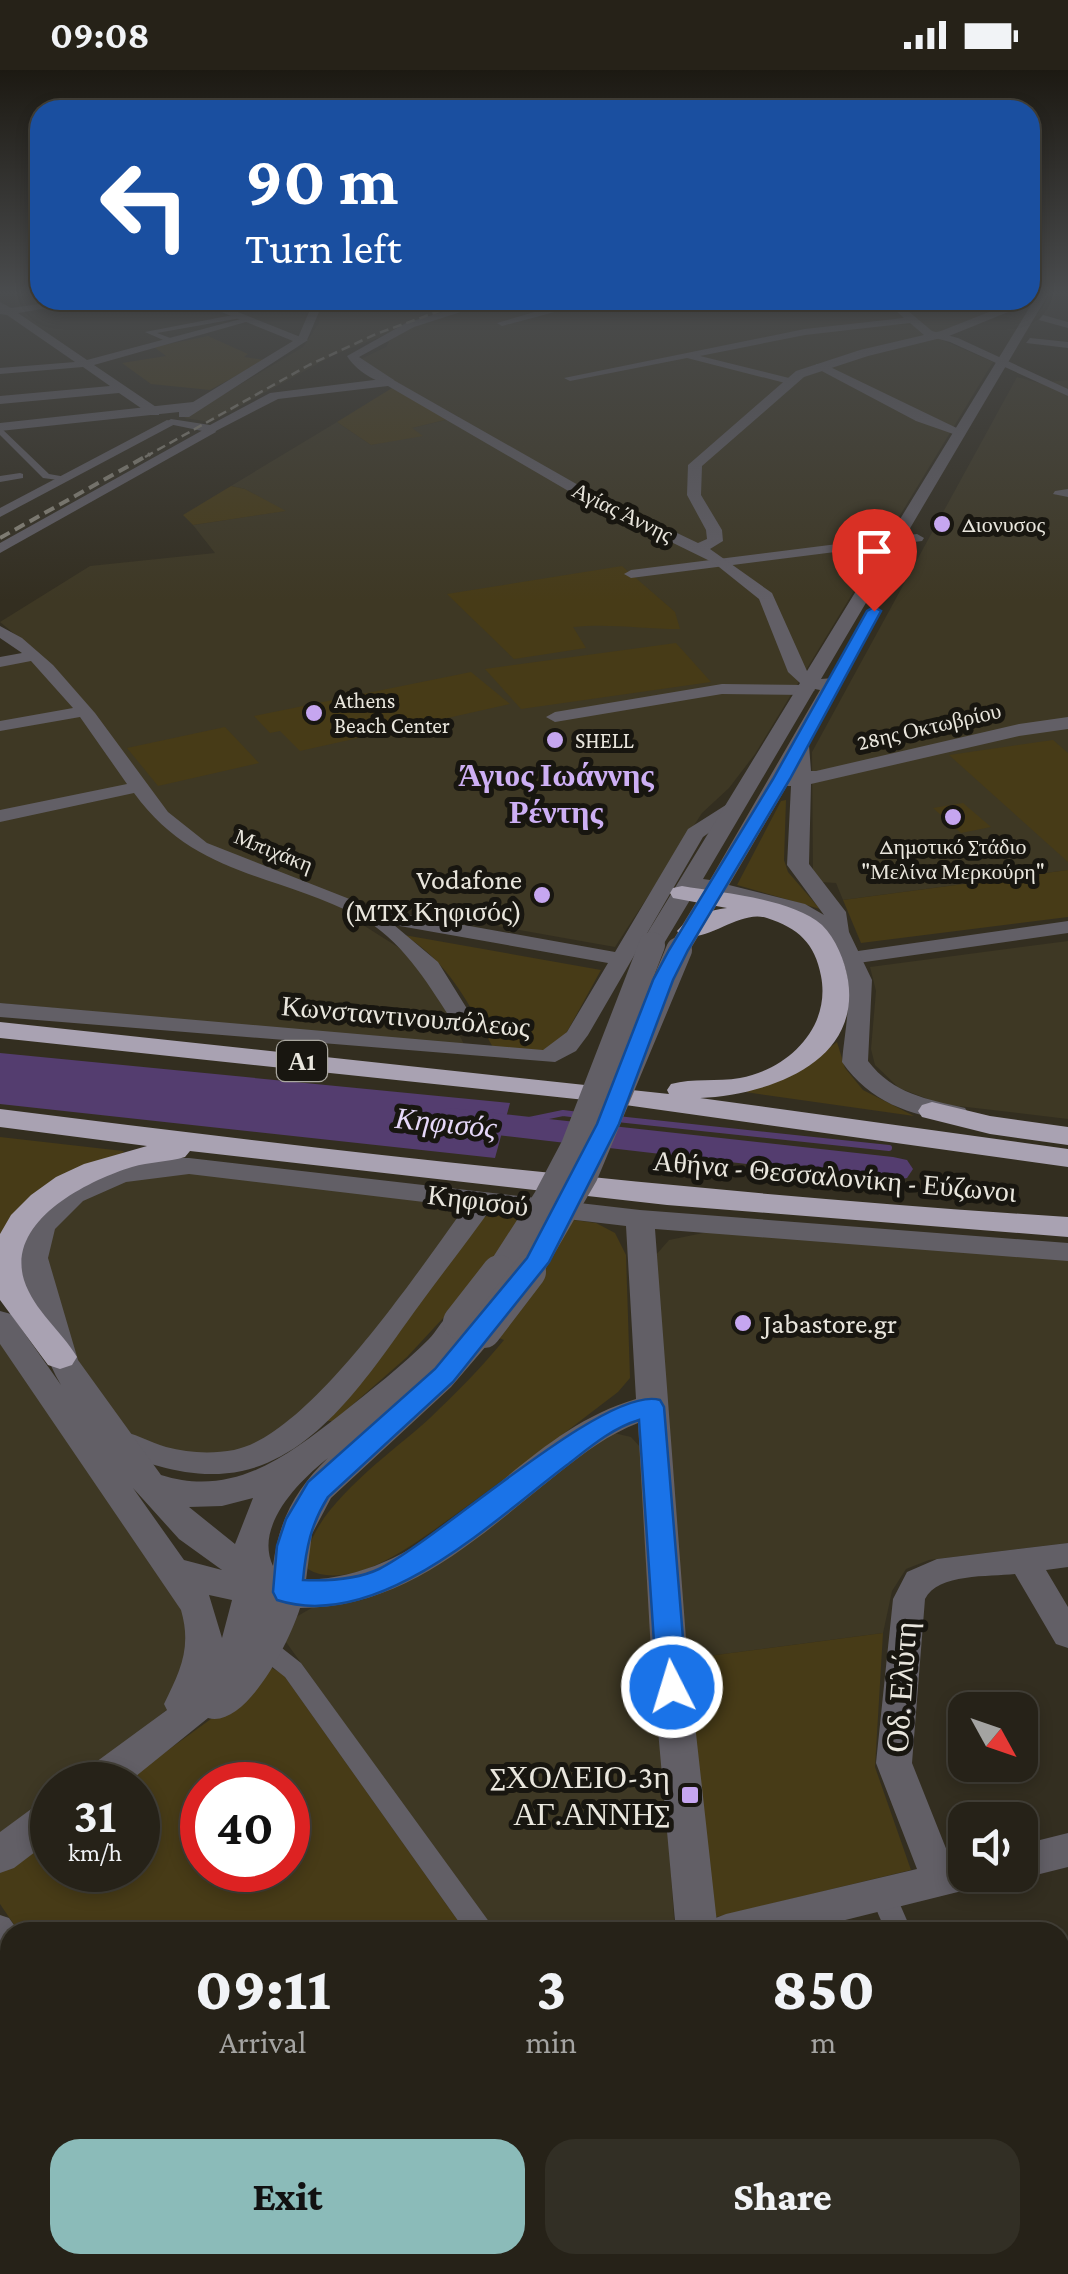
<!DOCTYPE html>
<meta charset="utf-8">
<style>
:root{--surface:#262218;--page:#322f25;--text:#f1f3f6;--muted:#a4a4a2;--line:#423f37;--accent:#8bbbb9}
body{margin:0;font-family:"Crimson Pro",serif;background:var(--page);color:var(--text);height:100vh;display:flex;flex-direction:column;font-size:38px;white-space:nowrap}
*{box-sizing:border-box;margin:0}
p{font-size:32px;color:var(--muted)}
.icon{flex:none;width:55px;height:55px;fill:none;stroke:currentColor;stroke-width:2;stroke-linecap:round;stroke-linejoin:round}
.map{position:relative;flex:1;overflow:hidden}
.side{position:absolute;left:0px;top:1852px;width:1070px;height:352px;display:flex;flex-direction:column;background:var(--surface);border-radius:30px 30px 0 0;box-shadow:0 5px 15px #0003,0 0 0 2px var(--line)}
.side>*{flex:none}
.top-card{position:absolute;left:30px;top:30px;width:1010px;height:210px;border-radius:30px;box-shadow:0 5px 15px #0003,0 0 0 2px var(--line);background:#1a4fa0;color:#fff;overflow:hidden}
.needle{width:65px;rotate:130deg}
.tools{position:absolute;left:948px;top:1622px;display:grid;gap:20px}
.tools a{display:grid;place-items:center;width:90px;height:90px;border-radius:20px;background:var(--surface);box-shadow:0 5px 15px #0003,0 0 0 2px var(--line);font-size:50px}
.speed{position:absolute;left:30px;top:1692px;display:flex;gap:20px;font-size:50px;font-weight:700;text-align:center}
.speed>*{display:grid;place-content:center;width:130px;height:130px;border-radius:50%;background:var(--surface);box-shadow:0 5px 15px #0003,0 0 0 2px var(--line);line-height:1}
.speed small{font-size:25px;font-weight:400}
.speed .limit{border:15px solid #d22;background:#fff;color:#111}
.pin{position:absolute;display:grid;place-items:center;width:85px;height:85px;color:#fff;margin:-102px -42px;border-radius:50% 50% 50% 0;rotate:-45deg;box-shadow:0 0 10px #0007}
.pin .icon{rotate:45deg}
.me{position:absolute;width:110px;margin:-55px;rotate:355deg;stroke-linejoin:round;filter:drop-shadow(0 0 8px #0008)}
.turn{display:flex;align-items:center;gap:35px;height:210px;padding:0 50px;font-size:45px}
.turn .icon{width:130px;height:130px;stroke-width:2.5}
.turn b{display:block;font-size:70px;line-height:85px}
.eta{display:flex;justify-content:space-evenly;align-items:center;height:170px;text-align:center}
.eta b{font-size:60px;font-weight:800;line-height:70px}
.action{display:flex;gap:20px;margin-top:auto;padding:20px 50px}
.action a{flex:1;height:115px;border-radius:30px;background:var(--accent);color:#111;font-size:40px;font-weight:800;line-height:115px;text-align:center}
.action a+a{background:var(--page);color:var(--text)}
.status{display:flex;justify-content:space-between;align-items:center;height:70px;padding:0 50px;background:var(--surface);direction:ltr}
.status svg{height:28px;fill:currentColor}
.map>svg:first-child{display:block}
.built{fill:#3e3824}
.green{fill:#473b17;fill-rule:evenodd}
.water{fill:#543d6f}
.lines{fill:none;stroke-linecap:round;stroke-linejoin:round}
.stream{stroke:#543d6f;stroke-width:6}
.river{fill:#543d6f;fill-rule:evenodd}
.pedestrian{fill:#625f66;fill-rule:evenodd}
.minor{fill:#625f66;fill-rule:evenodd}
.tertiary{fill:#625f66;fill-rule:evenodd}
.motorway{fill:#a9a2b2;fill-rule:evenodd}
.rail-far1{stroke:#8c887c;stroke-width:2.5;stroke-dasharray:9 5;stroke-linecap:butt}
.rail{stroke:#8c887c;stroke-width:4;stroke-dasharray:11 6;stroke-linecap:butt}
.tertiary-bridge-far1{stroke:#625f66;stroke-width:26}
.tertiary-bridge{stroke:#625f66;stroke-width:34}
.route{fill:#1a73e8;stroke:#114b97;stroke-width:2.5}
.poi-dot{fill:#c6a6f0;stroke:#181610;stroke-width:4}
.labels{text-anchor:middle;stroke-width:10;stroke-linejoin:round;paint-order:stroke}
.far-street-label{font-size:22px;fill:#e9e6dd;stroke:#181610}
.far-poi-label{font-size:22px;fill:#e9e6dd;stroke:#181610;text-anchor:start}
.shield{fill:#181610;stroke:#aaa8a0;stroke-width:2.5}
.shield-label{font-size:25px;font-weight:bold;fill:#e9e6dd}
.poi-label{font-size:28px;fill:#e9e6dd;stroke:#181610;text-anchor:end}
.street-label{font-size:28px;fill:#e9e6dd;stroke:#181610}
.water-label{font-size:30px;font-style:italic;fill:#e6d8f9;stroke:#181610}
.far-district-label{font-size:32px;font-weight:bold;fill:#cdaff4;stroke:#181610}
.near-street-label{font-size:32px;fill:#e9e6dd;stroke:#181610}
.near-poi-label{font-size:32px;fill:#e9e6dd;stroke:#181610;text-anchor:end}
</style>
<div class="status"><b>09:08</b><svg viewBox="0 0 49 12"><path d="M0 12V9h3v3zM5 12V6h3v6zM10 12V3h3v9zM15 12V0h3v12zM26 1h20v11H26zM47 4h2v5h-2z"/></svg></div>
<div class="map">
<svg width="1068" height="2204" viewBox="0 0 1068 2204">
<rect width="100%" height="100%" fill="#332e20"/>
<g class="built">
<path d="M 315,230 L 476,230 L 336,284 L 211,352 L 184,348 L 303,277 L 319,253 L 320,238 Z"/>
<path d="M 502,230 L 1020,230 L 940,269 L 993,292 L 755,684 L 729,718 L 702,743 L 615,877 L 362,832 L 344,843 L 401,879 L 433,915 L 465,976 L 0,933 L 0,594 L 42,587 L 0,552 L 90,496 L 215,483 L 193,455 L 284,441 L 245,419 L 231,416 L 337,352 L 371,375 L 421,365 L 411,358 L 459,347 L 388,308 L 361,289 L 386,277 L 389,272 L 385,272 L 414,255 Z"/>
<path d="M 1017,307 L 1039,313 L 1068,310 L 1068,800 L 843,830 L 836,813 L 820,812 L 813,802 L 812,682 Z"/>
<path d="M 1068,871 L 1068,1049 L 941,1034 L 899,1018 L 875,995 L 871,979 L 876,921 L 870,897 Z"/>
<path d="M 188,1100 L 473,1135 L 326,1327 L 254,1379 L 190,1388 L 129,1366 L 70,1281 L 41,1196 L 60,1144 L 104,1115 Z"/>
<path d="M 708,1162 L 1068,1189 L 1068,1473 L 929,1490 L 906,1499 L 892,1521 L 883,1563 L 685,1589 L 655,1186 L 669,1170 Z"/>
<path d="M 0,1267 L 195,1560 L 169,1638 L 72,1715 L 52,1715 L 52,1730 L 0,1771 Z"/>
<path d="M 614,1363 L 631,1367 L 642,1379 L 675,1862 L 494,1862 L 286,1572 L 284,1564 L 296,1547 L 315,1536 L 362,1530 L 402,1513 L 585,1379 Z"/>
<path d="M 0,1877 L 10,1892 L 10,2195 L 207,2195 L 213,2204 L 0,2204 Z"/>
</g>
<g class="green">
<path d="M 208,266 L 248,284 L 244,287 L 265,290 L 210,320 L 151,314 L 122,293 L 166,286 L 154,277 Z"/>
<path d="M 392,318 L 449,349 L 412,358 L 423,366 L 371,375 L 337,352 Z"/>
<path d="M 231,416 L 245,419 L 286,441 L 193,455 L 183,445 Z"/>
<path d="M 622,496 L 675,542 L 680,559 C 643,559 609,553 573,557 L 586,578 L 514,589 L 447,524 Z"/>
<path d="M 676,573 L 711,612 L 521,639 L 485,599 Z"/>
<path d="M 471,602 L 510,634 L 300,681 L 280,661 L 270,663 L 254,646 Z"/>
<path d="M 225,657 L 259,693 L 158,716 L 127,678 Z"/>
<path d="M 1053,670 L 1068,683 L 1068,792 L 949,685 Z"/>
<path d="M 786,730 L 784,790 L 788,802 L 820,839 L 737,815 L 781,731 Z"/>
<path d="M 963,733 L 991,757 L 961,763 L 933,738 Z"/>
<path d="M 1068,800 L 1068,847 L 861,873 L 843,830 Z"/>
<path d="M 404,865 L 601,900 L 563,969 L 541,982 L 495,981 C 469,935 450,893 404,865 Z"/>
<path d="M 837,972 L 845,998 L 863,1020 L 914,1046 L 745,1022 L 800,1000 Z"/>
<path d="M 0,1067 L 123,1081 L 124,1082 L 0,1167 Z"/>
<path d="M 498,1140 L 596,1153 L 615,1163 L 626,1185 L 630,1308 L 618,1322 C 565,1362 513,1404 459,1442 C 432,1461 404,1483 374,1496 C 356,1504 326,1511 308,1499 C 297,1447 397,1379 430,1348 C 456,1323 481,1298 504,1270 L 445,1246 L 407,1287 L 334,1351 L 327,1351 L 483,1148 Z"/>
<path d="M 883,1563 L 875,1697 L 911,1800 L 712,1848 L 685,1589 Z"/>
<path d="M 268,1596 L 283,1604 L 466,1862 L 19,1862 L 0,1834 L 0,1803 L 52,1763 L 52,1800 L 138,1800 L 138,1715 L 120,1715 L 226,1638 ZM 202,1715 L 288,1715 L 288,1800 L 202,1800 Z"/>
</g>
<path class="water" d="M 0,983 L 510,1033 L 495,1088 L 0,1034 Z"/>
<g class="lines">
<g class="stream">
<path d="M 617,1049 L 889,1078"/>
<path d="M 505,1055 L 563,1043 L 579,1045"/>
</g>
<path class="river" d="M 450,1038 L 893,1087 L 907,1090 L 913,1099 L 907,1108 L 893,1111 L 436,1058 L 431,1050 L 436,1042 Z"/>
<g class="pedestrian">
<path d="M 238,244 L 241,248 L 157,263 L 173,269 L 170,273 L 145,262 Z"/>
<path d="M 0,357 L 49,404 L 66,407 L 66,411 L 43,408 L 0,365 Z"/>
<path d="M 20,403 L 23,404 L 23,408 L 0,412 L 0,406 Z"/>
<path d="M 265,1569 L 273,1571 L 301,1593 L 490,1853 L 494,1862 L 466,1862 L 285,1607 L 257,1585 L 253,1578 L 257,1571 Z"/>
<path d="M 883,1813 L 892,1816 L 912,1862 L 886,1862 L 870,1825 L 874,1816 Z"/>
<path d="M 0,1845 L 9,1848 L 19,1862 L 10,1862 L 10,1885 L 0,1880 Z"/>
<path d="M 1068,1940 L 1068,1999 L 1060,1996 L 1060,1942 Z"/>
<path d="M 210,2195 L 243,2195 L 246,2204 L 213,2204 Z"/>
<path d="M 1028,2195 L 1059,2195 L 1062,2204 L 1031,2204 Z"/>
</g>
<g class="minor">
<path d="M 68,230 L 94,230 L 18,243 L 87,290 L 248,247 L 253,250 L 94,295 L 159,339 L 159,345 L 151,345 L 119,323 L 0,334 L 0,326 L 110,316 L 83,297 L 0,304 L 0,298 L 75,292 L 7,245 L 0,244 L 0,232 L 11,238 Z"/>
<path d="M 305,230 L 315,230 L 319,242 L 307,270 L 302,273 L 297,270 L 309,242 Z"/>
<path d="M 482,230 L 498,230 L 414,257 L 359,287 L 394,310 L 394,314 C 378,315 355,300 347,286 L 406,253 Z"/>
<path d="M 603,230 L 640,230 L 562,240 L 502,256 L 497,253 L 562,234 Z"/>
<path d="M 884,230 L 895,230 L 932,261 L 958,268 L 1068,319 L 1068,326 L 950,272 L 924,265 L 910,253 L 805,265 L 700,286 L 793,309 L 789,314 L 687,288 L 570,311 L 564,308 L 805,259 L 904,248 Z"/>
<path d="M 1043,245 L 1068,252 L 1068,258 L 1039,250 Z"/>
<path d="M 1030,268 L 1068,272 L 1068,278 L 1026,273 Z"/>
<path d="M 816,294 L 824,294 L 965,362 L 959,366 L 916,351 L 816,298 Z"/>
<path d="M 167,350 L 177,353 L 0,447 L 0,438 Z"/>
<path d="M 212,355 L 216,362 L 0,483 L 0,473 Z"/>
<path d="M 1068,419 L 1068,427 L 1053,424 L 1055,421 Z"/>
<path d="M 917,464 L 924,468 L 922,471 L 631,508 L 624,504 L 631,500 Z"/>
<path d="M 0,556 L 22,568 L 53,595 L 95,643 L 168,742 L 207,773 L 375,839 L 615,882 L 688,759 L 729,733 L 736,731 L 745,737 L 703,767 L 588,965 L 576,981 L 555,992 L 0,947 L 0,933 L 543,980 L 567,962 L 608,893 L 394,855 L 438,892 L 479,958 L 468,965 L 460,963 C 432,921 406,872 360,847 C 276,803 195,807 134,723 L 0,752 L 0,740 L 127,714 L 80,647 L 0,661 L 0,651 L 73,638 L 31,591 L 0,597 L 0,587 L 22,583 L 0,568 Z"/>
<path d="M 722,614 L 807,615 L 815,620 L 807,625 L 722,624 L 555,652 L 546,647 L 555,642 Z"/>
<path d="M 1068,851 L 1068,863 L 851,894 L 840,888 L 851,882 Z"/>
<path d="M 483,1123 L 496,1131 C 473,1165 447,1197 423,1230 C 376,1293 324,1383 242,1401 C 194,1411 152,1395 108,1379 L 103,1371 L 108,1363 C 127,1357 147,1372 166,1377 C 188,1383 212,1384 234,1380 C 313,1364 425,1190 474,1125 Z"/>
<path d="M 1068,1473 L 1068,1497 L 1046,1500 L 1068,1537 L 1068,1578 L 1056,1574 L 1015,1504 C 989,1507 938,1503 925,1529 L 912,1693 L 951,1791 L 965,1788 L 965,1805 L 984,1805 L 978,1817 L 797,1862 L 707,1862 L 713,1849 L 726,1844 L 917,1799 L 876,1693 L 893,1529 L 907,1502 L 937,1489 Z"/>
<path d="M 1068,1763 L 1068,1797 L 1020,1809 L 1010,1805 L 1020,1805 L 1020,1775 Z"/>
<path d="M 295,2195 L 346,2195 L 342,2204 L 291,2204 Z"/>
</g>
<g class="tertiary">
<path d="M 1039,223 L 1049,223 L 821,609 L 833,608 L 842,613 L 809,675 L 811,701 L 816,701 L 1019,654 L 1068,647 L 1068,659 L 1019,666 L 811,714 L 809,794 L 846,842 L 849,862 L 872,910 L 868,991 C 893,1024 927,1029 965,1038 L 969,1044 L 956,1052 C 909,1045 870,1032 842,992 C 844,967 850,939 848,913 C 843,850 771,839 722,826 L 687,885 L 671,885 L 667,880 L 703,821 L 696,820 L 660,880 L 644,880 L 640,875 L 800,613 L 788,602 L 759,529 L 714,493 L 577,426 L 388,316 L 278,329 L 212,363 L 164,353 L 171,349 L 210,355 L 270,323 L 390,308 L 587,420 L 698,473 L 707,469 L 706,460 L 687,425 L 688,395 L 796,301 L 860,280 L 941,261 L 1019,230 L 1034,230 ZM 1033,232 L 807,601 L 772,523 L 710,479 L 723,471 L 722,460 L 701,425 L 702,396 L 804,307 L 868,286 L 949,266 ZM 815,619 L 820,620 L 710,810 L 703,809 ZM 787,716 L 791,716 L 787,795 L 824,845 L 805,834 L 729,815 Z"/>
<path d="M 192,230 L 208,230 L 308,270 L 189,347 L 179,347 L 179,342 L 0,361 L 0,353 L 193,332 L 293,271 Z"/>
<path d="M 167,1088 L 189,1088 L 640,1140 L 1068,1173 L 1068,1191 L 655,1159 L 687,1582 L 718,1862 L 676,1862 L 651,1582 L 638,1353 C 609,1364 584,1383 560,1402 C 480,1465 408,1538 300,1538 C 291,1568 247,1659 208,1648 L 125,1715 L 75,1715 L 81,1703 L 167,1640 L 164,1634 C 180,1601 192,1578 181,1540 L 0,1274 L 0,1241 L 11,1244 L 61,1315 C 46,1290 42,1268 34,1242 C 28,1225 18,1208 19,1190 C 20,1117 111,1095 167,1088 ZM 189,1104 L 626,1156 L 636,1329 C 510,1366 449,1504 306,1510 L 312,1464 L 331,1428 L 451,1317 L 499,1261 L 495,1254 L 474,1253 L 471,1245 C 463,1243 455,1241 449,1245 C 441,1251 436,1262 429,1269 C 402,1296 371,1320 341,1344 C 287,1386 234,1428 161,1405 L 78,1290 L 48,1188 L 55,1159 L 83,1131 L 126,1112 ZM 328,1388 C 296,1418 278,1452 273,1496 C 254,1456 299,1411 328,1388 ZM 133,1418 L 179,1469 L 222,1500 L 184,1490 ZM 253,1428 L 235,1474 L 189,1437 L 222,1436 ZM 209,1525 L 232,1530 L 222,1568 Z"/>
<path d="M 52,1728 L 52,1769 L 14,1798 L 0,1803 L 0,1762 L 38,1734 Z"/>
<path d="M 747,2195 L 795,2195 L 798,2204 L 750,2204 Z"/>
</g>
<g class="motorway">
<path d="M 682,816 C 721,823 791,828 822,855 C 836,869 845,891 848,910 C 861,994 766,1025 700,1028 L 1068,1079 L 1068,1097 L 604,1032 L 0,968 L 0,952 L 669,1024 L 667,1020 L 671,1014 C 693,1008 717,1012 740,1008 C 789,999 831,957 821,906 C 815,873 798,858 767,848 C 740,839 708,873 681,866 L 677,861 C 689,847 709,840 727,838 L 673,828 L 670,823 L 673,818 Z"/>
<path d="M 932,1032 L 990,1046 L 1068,1057 L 1068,1075 L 990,1064 L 922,1047 L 918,1041 L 922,1035 Z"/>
<path d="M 0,1039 C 355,1084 711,1124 1068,1147 L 1068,1167 L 667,1135 L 190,1081 L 185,1087 C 168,1092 149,1092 132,1097 C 87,1111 6,1151 24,1210 C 34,1241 61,1260 77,1287 L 72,1295 L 60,1299 L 48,1295 L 0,1230 L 0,1164 L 11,1145 L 31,1125 L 56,1107 L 84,1094 L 147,1076 L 0,1057 Z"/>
</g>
<path class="rail-far1" d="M 145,387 L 309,295 L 376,264 L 470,230"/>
<path class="rail" d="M 0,468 L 150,384"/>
<g class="tertiary-bridge-far1">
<path d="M 497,1205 L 546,1129 L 574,1076 L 652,875"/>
<path d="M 527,1205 L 585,1105 L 679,880"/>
</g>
<g class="tertiary-bridge">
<path d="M 460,1252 L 499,1202"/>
<path d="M 484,1261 L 529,1202"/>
</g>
</g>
<linearGradient id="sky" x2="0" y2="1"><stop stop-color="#1c1912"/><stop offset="0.42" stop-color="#4a4c4e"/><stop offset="1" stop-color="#4a4c4e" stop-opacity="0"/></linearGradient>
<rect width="1068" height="531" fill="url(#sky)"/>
<path class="route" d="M 874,537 L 881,541 L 790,709 L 688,880 L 673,910 L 619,1054 L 549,1192 L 453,1312 L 328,1427 C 311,1454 306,1478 303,1510 C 328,1511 356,1510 379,1499 C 438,1470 607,1314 660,1330 L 664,1337 L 687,1617 L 683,1626 L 672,1630 L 661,1626 L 657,1617 L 639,1350 C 612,1358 589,1378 567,1395 C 493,1451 378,1563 277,1530 L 273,1522 L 277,1476 L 286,1449 L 308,1412 L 435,1299 L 527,1188 L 597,1054 L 653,910 L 669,880 L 773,709 L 867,541 Z"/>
<g class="poi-dot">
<circle cx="942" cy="454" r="10"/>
<circle cx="314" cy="643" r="10"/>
<circle cx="555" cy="670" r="10"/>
<circle cx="953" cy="747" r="10"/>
<circle cx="542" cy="825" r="10"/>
<circle cx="743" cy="1253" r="10"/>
<rect x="680" y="1715" width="20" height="20" rx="5"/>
</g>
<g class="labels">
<g class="far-street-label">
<text transform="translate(623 442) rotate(26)" y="8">Αγίας Άννης</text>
<text transform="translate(929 656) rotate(-13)" y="8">28ης Οκτωβρίου</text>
<text transform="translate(274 780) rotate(22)" y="8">Μπιχάκη</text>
</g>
<g class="far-poi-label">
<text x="962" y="462">Διονυσος</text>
<text x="334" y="638">Athens<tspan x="334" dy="25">Beach Center</tspan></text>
<text x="575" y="678">SHELL</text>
<text x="953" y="784" text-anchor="middle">Δημοτικό Στάδιο<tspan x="953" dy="25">"Μελίνα Μερκούρη"</tspan></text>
</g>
<rect class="shield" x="277" y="971" width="50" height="40" rx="8"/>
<g class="shield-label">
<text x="302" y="1000">Α1</text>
</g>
<g class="poi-label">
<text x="522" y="819">Vodafone<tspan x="522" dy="32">(MTX Κηφισός)</tspan></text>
<text x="763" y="1263" text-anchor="start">Jabastore.gr</text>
</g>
<g class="street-label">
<text transform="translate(406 946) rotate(5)" y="10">Κωνσταντινουπόλεως</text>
<text transform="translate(835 1106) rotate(5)" y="10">Αθήνα - Θεσσαλονίκη - Εύζωνοι</text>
<text transform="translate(478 1130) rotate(7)" y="10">Κηφισού</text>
</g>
<g class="water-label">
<text transform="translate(446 1053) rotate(6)" y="10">Κηφισός</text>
</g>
<g class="far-district-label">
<text x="556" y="716">Άγιος Ιωάννης<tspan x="556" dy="37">Ρέντης</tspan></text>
</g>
<g class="near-street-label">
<text transform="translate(901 1617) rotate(-86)" y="11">Οδ. Ελύτη</text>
</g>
<g class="near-poi-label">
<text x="670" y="1718">ΣΧΟΛΕΙΟ-3η<tspan x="670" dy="37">ΑΓ.ΑΝΝΗΣ</tspan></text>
</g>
</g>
</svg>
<div class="tools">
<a><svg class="needle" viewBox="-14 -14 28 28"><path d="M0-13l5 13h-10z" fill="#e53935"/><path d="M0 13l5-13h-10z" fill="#a4a4a2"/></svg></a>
<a><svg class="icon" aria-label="sound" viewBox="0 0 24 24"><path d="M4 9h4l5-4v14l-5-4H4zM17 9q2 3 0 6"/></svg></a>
</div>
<div class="speed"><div>31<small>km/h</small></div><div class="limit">40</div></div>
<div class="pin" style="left:874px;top:541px;background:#d93025"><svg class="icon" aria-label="arrive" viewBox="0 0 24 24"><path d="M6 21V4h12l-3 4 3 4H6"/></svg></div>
<svg class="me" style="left:672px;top:1617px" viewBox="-20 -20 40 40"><circle r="17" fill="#1a73e8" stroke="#fff" stroke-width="3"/><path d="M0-11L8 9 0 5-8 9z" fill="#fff"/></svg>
<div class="top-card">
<div class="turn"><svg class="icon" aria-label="left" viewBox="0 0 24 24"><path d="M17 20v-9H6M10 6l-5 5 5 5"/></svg><div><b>90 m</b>Turn left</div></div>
</div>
<section class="side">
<div class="eta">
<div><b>09:11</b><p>Arrival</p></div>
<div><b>3</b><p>min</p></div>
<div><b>850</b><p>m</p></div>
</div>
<div class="action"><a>Exit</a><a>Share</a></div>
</section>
</div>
